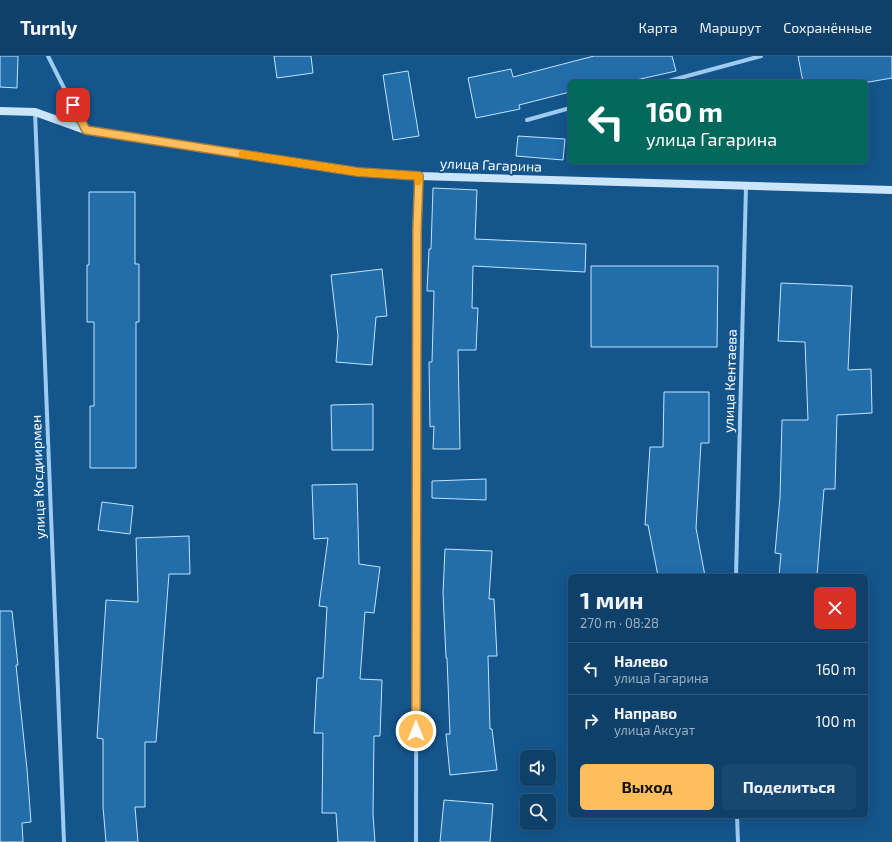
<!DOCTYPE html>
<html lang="ru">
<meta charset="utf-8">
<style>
:root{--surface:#0f4069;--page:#18476f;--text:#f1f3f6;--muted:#9bafc0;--line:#2f597d;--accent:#ffbe5c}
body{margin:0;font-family:"Exo 2",sans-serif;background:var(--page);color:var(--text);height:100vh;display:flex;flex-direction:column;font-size:15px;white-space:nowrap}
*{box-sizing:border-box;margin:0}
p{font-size:13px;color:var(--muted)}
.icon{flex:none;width:22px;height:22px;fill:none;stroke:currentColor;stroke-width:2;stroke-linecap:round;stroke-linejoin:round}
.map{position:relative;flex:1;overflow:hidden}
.panel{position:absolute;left:568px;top:518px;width:300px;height:244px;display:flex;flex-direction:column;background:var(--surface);border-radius:6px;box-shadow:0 4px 16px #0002,0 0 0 1px var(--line)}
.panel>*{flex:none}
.hud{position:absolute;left:568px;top:24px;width:300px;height:84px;border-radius:6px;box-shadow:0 4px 16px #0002,0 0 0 1px var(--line);background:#00695c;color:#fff;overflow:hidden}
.fabs{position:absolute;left:520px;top:694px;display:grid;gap:8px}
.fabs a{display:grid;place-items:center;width:36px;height:36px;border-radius:6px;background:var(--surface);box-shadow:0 4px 16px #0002,0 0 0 1px var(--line);font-size:20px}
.pin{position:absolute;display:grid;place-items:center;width:34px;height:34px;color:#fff;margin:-17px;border-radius:8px;box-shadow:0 2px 6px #0006}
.me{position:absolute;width:44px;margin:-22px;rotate:0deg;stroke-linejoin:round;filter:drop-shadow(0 0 3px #0008)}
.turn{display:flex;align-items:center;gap:14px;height:84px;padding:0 12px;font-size:18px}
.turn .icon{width:52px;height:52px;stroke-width:2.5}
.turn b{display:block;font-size:28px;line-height:34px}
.round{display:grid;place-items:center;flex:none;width:42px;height:42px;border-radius:6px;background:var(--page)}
.summary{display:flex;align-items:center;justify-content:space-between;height:68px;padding:0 12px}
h1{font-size:24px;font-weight:700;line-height:30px}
.action{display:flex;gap:8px;margin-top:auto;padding:8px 12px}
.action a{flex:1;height:46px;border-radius:6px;background:var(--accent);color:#111;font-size:16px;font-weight:700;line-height:46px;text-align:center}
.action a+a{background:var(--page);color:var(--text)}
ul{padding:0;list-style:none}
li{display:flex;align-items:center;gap:12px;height:52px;padding:0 12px;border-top:1px solid var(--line)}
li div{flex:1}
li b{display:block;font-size:15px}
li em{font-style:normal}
header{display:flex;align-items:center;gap:24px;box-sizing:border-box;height:56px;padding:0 20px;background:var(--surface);border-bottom:1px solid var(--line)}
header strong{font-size:19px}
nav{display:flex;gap:22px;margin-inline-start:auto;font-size:14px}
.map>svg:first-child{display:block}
.building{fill:#226eab;stroke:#c3e3fc}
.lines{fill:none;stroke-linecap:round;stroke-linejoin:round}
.minor{stroke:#9dccf0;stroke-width:4}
.secondary{stroke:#cbe5fb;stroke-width:8}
.route-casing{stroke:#a67c3c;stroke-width:10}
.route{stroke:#ffbe5c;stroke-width:7}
.slow{stroke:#f59e0b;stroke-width:7}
.labels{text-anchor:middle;stroke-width:4;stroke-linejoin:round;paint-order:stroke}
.street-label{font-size:14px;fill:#fff;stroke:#14558c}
</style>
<header>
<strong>Turnly</strong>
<nav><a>Карта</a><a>Маршрут</a><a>Сохранённые</a></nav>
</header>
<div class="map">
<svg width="892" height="786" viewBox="0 0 892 786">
<rect width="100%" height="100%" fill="#14558c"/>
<g class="building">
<path d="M 0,0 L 18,0 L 17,32 L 0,31 Z"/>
<path d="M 274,0 L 311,0 L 313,17 L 277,22 Z"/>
<path d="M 594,0 L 672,0 L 676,15 L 627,26 L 570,26 L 570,36 L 519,49 L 520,53 L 476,62 L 468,22 L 511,13 L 513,21 Z"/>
<path d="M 798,0 L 892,0 L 892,22 L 869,26 L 803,26 Z"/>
<path d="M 408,15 L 419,80 L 393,84 L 383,19 Z"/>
<path d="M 518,80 L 565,83 L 563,104 L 516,100 Z"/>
<path d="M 433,132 L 477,134 L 475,183 L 586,188 L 585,216 L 473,210 L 472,252 L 478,252 L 476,294 L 458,294 L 460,393 L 433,393 L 434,370 L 430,371 L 429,306 L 432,306 L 434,235 L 427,235 L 429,193 L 431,193 Z"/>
<path d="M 89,136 L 135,136 L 135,208 L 139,208 L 139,266 L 136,266 L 136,412 L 90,412 L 90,350 L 94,350 L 94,266 L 87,266 L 87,209 L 89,209 Z"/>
<path d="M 591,210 L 718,210 L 717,291 L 591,291 Z"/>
<path d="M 382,213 L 387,260 L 376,261 L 372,309 L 336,306 L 338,280 L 331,219 Z"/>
<path d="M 781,227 L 852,230 L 848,314 L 871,313 L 872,357 L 837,359 L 835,433 L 824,433 L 817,520 L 779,520 L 781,498 L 775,497 L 780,441 L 782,364 L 808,364 L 805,286 L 778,285 Z"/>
<path d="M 664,336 L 709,336 L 709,387 L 701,387 L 696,472 L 705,520 L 658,520 L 648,469 L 645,469 L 650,391 L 663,391 Z"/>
<path d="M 373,348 L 373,394 L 332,394 L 331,349 Z"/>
<path d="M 486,423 L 486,444 L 432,442 L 432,425 Z"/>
<path d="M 357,428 L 359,508 L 380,511 L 374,557 L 365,556 L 360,623 L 382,624 L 380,680 L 374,680 L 373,758 L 375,786 L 338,786 L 336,757 L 322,757 L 323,677 L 314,677 L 317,622 L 323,622 L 327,551 L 319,550 L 328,482 L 314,483 L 312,429 Z"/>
<path d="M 102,446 L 133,450 L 130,478 L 98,474 Z"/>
<path d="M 189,480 L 190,518 L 169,518 L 156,686 L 145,686 L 145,751 L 135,751 L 138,786 L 106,786 L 103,751 L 103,683 L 97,682 L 106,544 L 138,546 L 136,482 Z"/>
<path d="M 445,493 L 492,495 L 489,543 L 494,543 L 497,600 L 488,600 L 490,673 L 492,673 L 497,714 L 450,719 L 446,678 L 450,678 L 447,602 L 446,602 L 443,537 Z"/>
<path d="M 0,555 L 12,555 L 18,609 L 16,609 L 27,713 L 31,766 L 22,767 L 23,786 L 0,786 Z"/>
<path d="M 444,744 L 493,748 L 490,786 L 440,786 Z"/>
</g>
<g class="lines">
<g class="minor">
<path d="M 48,0 L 85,74"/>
<path d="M 665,26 L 761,0"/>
<path d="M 35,56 L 64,786"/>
<path d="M 527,64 L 570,52"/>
<path d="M 736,520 L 746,130"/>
<path d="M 737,760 L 738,786"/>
<path d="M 416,786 L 417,157 L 419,120"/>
</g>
<path class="secondary" d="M 0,55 L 35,56 L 85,74 L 358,116 L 419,120 L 892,134"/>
</g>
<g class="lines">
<g class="route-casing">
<path id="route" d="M 73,49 L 86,74 L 358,116 L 419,120 L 417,173 L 416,675"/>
</g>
<use href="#route" class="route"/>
<path class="slow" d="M 242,98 L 358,116 L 419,120 L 418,126"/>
</g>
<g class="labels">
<g class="street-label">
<text transform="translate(491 109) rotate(2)" y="5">улица Гагарина</text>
<text transform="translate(730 325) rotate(-88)" y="5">улица Кентаева</text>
<text transform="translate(38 421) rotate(-92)" y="5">улица Косдиирмен</text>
</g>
</g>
</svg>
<div class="fabs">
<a><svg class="icon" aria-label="sound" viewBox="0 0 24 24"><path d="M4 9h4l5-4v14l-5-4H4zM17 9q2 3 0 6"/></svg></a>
<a><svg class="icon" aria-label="search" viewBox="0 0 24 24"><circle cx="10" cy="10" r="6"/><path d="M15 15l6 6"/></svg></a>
</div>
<div class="pin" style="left:73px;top:49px;background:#d93025"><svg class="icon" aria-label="arrive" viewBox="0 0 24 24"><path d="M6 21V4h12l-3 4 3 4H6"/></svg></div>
<svg class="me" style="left:416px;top:675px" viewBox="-20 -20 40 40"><circle r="17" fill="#ffbe5c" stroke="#fff" stroke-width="3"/><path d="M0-11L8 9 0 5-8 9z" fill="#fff"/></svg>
<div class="hud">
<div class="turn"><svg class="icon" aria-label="left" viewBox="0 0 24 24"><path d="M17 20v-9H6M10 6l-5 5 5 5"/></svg><div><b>160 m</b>улица Гагарина</div></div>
</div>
<section class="panel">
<div class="summary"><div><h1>1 мин</h1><p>270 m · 08:28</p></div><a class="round" style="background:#d93025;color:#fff"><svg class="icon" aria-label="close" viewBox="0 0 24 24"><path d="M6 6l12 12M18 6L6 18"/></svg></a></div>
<ul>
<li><svg class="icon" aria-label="left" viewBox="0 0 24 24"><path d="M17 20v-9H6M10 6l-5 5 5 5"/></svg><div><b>Налево</b><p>улица Гагарина</p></div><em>160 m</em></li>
<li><svg class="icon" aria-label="right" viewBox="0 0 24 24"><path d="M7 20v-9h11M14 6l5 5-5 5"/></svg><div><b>Направо</b><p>улица Аксуат</p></div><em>100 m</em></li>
</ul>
<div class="action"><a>Выход</a><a>Поделиться</a></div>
</section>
</div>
